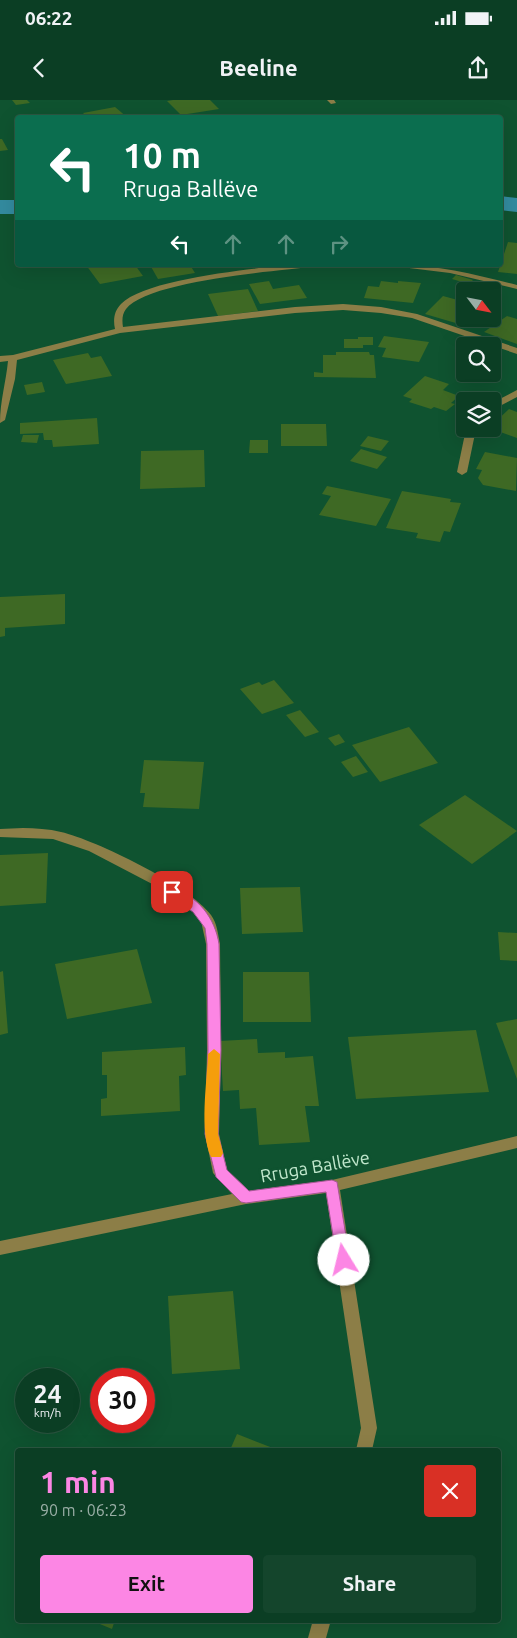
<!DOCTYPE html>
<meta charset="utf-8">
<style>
:root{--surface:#0b3e24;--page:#14452c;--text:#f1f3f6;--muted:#9aaea6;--line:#2b5741;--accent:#fc86e4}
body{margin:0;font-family:Ubuntu,sans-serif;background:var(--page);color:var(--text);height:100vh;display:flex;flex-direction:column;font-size:19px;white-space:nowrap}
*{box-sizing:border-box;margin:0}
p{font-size:16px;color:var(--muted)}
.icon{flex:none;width:28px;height:28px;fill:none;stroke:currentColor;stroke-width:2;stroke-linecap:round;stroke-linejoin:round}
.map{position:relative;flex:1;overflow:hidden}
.drawer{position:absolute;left:15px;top:1348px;width:486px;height:175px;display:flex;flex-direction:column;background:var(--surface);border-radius:5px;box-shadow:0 5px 20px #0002,0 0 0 1px var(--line)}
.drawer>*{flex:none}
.hud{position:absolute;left:15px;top:15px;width:488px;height:152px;border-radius:5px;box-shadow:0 5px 20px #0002,0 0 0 1px var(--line);background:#0b6e4f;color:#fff;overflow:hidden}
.needle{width:32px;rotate:122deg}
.tools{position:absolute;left:456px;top:182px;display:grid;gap:10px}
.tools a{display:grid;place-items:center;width:45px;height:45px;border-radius:5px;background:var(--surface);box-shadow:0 5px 20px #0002,0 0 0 1px var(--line);font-size:25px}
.speed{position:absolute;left:15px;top:1268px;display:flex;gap:10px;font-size:25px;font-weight:700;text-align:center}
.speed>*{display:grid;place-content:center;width:65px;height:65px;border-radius:50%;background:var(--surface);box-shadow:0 5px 20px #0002,0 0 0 1px var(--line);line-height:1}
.speed small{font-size:12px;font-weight:400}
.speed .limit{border:8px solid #d22;background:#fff;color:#111}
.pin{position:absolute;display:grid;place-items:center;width:42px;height:42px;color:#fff;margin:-21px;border-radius:10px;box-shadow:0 2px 8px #0006}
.me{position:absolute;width:55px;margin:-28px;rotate:351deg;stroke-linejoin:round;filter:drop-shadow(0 0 4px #0008)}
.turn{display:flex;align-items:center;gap:18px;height:105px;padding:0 25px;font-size:22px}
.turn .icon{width:65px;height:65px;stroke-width:2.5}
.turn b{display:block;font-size:35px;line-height:42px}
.lanes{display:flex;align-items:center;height:48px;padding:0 25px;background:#0003;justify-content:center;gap:25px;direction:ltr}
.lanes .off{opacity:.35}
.round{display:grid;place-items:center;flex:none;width:52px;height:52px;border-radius:5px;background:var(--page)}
.headline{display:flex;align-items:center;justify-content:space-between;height:85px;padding:0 25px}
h1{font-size:30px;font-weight:700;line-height:38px;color:var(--accent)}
.button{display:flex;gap:10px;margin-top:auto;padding:10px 25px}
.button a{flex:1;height:58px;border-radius:5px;background:var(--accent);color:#111;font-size:20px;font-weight:700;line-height:58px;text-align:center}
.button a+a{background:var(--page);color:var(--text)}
.status{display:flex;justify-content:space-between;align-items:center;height:35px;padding:0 25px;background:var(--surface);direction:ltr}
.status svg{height:14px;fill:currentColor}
header{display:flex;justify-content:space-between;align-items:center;height:65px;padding:0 25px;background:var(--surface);font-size:22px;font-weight:700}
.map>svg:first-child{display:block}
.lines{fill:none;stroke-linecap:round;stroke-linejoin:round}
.canal{fill:#338b9f;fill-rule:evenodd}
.building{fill:#3e6924}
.minor{fill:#8c7e47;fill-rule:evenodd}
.route{fill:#fc86e4;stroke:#a45794}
.slow{fill:#f59e0b}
.labels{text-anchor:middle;stroke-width:5;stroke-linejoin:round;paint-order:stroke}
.street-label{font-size:18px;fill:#c1e8cd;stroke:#0f5330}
</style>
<div class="status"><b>06:22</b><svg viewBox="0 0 49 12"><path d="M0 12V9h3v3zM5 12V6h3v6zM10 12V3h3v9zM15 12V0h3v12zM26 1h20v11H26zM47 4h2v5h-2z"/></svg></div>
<header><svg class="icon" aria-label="back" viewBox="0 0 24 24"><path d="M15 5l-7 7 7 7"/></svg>Beeline<svg class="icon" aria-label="share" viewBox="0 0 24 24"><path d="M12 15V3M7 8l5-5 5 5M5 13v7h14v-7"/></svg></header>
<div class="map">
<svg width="517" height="1538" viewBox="0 0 517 1538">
<rect width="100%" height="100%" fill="#0f5330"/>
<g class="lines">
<g class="canal">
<path d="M 500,96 L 517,98 L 517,112 L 500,110 Z"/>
<rect x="0" y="100" width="18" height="14"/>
</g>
</g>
<g class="building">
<path d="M 12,0 L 27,0 L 30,3 L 16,5 Z"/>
<path d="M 173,0 L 210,0 L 219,9 L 181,15 L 167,1 Z"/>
<path d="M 115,7 L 128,18 L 88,18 L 83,13 Z"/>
<path d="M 0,39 L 2,39 L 8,50 L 0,51 Z"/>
<path d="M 508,142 L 517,143 L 517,174 L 498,172 Z"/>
<path d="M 86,165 L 135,165 L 143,176 L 100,184 Z"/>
<path d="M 150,165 L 190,165 L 195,173 L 158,179 Z"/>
<path d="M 456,175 L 473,180 L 469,184 L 452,179 Z"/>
<path d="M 269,181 L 273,189 L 299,185 L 307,198 L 260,204 L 249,184 Z"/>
<path d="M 381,181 L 398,183 L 398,181 L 421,183 L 413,203 L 364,198 L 368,186 L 379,187 Z"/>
<path d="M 248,189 L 258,211 L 218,216 L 208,194 Z"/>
<path d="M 443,196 L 465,202 L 465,218 L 459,224 L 425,214 Z"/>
<path d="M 507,216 L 517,219 L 517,244 L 484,232 Z"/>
<path d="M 384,236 L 429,242 L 419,262 L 382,257 L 386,248 L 378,247 Z"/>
<path d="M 358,237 L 373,237 L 373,245 L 363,245 L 363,248 L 344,248 L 344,239 L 358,239 Z"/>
<path d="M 336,252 L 369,252 L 370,255 L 374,255 L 376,278 L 314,277 L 314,272 L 323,273 L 323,255 L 336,255 Z"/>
<path d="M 88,253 L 91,258 L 101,256 L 112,276 L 66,284 L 53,260 Z"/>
<path d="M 425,276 L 449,284 L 443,290 L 459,296 L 451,303 L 455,304 L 446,311 L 434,307 L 431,309 L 409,302 L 412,299 L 403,296 Z"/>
<path d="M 42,282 L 45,292 L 27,295 L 24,285 Z"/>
<path d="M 509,309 L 517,312 L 517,338 L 492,329 L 492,325 Z"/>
<path d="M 97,318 L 99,344 L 53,347 L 52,340 L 44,340 L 43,333 L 20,334 L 20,323 Z"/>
<path d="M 281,324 L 326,324 L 327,346 L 281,346 Z"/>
<path d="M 23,335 L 39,335 L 37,343 L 21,342 Z"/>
<path d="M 368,336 L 389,341 L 381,351 L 360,346 Z"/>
<path d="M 250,340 L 268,340 L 268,353 L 249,353 Z"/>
<path d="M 361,349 L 387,357 L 377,369 L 350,361 Z"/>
<path d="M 204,350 L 205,387 L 140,389 L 141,351 Z"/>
<path d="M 485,352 L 517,358 L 516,391 L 483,385 L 478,378 L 482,370 L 476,369 Z"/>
<path d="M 327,386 L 391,399 L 376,426 L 319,415 L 331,396 L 322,394 Z"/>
<path d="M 402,391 L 451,399 L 450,402 L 461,403 L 450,432 L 444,431 L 440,442 L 416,438 L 418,433 L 386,428 Z"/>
<path d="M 65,494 L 65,524 L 5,528 L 5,536 L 0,537 L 0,497 Z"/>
<path d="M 274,580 L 294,603 L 262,614 L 240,589 L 259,582 L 262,585 Z"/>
<path d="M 300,610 L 319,632 L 305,637 L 286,615 Z"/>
<path d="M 409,627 L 438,663 L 380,682 L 352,645 Z"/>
<path d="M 339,634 L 345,642 L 335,646 L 328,638 Z"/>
<path d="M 356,656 L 368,672 L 353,677 L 341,662 Z"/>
<path d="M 144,660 L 204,662 L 199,709 L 143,707 L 145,693 L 140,693 Z"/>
<path d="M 465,695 L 517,731 L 472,764 L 419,725 Z"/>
<path d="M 48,753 L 46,803 L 0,806 L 0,755 Z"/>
<path d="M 300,787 L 303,832 L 242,834 L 240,788 Z"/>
<path d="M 498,832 L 517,833 L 517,861 L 500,860 Z"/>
<path d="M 137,849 L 152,903 L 67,919 L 55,864 Z"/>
<path d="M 3,871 L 8,933 L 0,935 L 0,872 Z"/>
<path d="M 243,872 L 309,872 L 311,922 L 243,922 Z"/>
<path d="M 517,919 L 517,979 L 496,923 Z"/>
<path d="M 476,930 L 489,992 L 356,999 L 348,937 Z"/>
<path d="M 257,939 L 258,953 L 285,952 L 285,958 L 313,956 L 319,1006 L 305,1006 L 310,1042 L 259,1045 L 256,1008 L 240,1009 L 239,990 L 223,991 L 220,941 Z"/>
<path d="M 185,947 L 186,975 L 179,976 L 180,1011 L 101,1016 L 101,999 L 107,998 L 107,975 L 102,975 L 102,952 Z"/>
<path d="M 233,1191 L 240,1269 L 172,1274 L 168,1196 Z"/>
<path d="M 237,1334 L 278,1350 L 230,1350 Z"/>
<path d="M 90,1520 L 115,1520 L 112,1529 Z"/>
</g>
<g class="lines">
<g class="minor">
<path d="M 327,0 L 334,0 L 336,3 L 331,4 Z"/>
<path d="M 287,165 L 315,165 L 311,167 C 275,171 147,181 126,209 C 122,214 122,221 123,227 L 295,207 L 343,204 L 381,207 L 417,214 L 517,248 L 517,254 L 412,218 L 381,213 L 343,210 L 295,213 L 120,233 L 17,260 L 15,279 L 5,320 L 0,323 C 0,301 6,282 8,261 L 0,262 L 0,256 L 13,255 L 115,229 C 113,220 114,211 121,204 C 145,179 251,169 287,165 Z"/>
<path d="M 397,165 C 439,165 477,175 517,185 L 517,189 L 450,173 L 401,167 Z"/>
<path d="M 517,290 L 517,297 L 492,310 L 492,303 Z"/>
<path d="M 466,329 L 476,329 L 467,372 L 462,375 L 457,372 Z"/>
<path d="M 23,728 C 35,728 49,729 61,732 C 96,740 190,786 211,815 C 217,823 218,834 220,844 L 221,951 L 219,1034 L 227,1070 L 249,1091 L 332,1080 L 517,1036 L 517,1048 L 340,1090 L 377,1328 L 372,1350 L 356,1350 L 361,1328 L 326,1093 L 246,1104 L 0,1155 L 0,1141 L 232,1094 L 213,1073 L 205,1034 L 207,951 L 206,844 L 201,821 L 192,811 L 156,786 L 89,751 L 53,739 L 0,737 L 0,729 Z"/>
<path d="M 313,1520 L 331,1520 L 326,1538 L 308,1538 Z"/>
</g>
</g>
<path class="route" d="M 172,788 C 198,796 215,818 219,844 L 221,950 L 218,1034 L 227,1070 L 249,1091 L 332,1080 L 337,1082 L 350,1160 L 348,1164 L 344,1166 L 339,1164 L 337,1160 L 326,1092 L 246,1103 L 241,1102 L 216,1077 L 205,1034 L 208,950 L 207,844 L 205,828 L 193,812 L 168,795 L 168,789 Z"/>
<path class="slow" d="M 214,949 L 220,954 L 218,1034 L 223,1053 L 221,1057 L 211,1057 C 199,1031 207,983 208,954 Z"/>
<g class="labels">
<g class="street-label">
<text transform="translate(315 1067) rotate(-10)" y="6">Rruga Ballëve</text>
</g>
</g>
</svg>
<div class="tools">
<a><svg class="needle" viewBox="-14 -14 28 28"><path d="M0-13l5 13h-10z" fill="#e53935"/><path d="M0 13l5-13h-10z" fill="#9aaea6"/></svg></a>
<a><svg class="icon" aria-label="search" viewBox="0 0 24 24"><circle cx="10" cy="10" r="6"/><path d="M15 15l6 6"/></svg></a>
<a><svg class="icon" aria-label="layers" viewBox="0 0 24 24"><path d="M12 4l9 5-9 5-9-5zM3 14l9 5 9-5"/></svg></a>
</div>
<div class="speed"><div>24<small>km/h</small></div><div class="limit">30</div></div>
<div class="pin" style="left:172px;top:792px;background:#d93025"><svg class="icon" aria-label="arrive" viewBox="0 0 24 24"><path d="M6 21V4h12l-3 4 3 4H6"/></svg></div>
<svg class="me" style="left:344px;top:1160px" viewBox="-20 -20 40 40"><circle r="19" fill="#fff"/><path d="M0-13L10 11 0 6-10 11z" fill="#fc86e4"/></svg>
<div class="hud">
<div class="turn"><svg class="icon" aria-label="left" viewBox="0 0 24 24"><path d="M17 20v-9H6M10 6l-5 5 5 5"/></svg><div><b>10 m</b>Rruga Ballëve</div></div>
<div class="lanes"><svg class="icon" aria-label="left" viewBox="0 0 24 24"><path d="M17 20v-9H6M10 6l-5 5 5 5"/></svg><svg class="icon off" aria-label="ahead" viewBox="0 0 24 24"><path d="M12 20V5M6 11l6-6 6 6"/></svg><svg class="icon off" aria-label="ahead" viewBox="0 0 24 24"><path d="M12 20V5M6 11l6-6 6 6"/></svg><svg class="icon off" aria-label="right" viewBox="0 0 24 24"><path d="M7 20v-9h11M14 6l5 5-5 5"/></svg></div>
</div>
<section class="drawer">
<div class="headline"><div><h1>1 min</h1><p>90 m · 06:23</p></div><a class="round" style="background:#d93025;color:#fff"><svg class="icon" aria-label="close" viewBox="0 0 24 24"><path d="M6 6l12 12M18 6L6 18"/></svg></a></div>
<div class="button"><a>Exit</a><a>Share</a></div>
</section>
</div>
